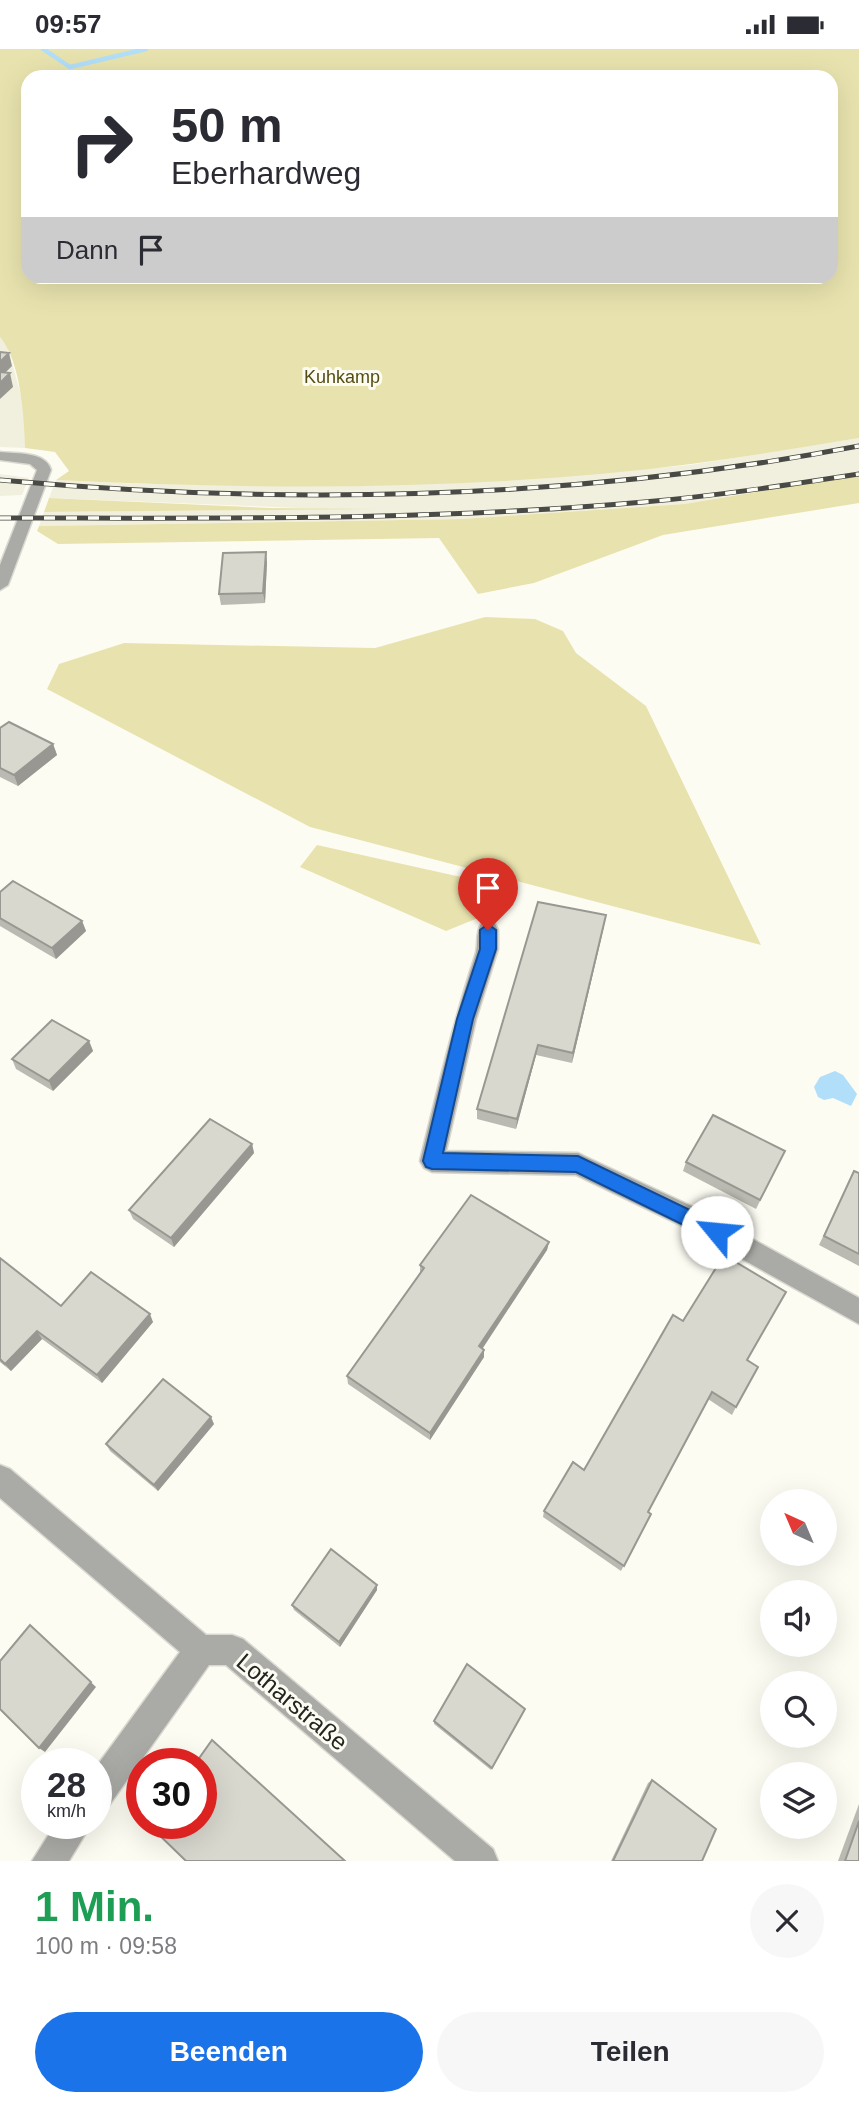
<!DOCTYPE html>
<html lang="de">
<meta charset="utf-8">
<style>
:root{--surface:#fff;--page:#f7f7f7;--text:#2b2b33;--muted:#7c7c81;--accent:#1a73e8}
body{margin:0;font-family:Helvetica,sans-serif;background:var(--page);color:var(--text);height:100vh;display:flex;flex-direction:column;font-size:26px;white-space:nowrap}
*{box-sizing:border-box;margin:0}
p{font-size:23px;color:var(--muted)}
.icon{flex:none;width:38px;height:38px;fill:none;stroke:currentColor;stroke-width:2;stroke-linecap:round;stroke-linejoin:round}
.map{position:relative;height:1812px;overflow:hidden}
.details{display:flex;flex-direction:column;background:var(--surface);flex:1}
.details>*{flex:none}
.banner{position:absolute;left:21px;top:21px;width:817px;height:214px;border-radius:21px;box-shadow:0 7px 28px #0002;background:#fff;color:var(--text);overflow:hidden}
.needle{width:46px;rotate:316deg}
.tools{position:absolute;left:760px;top:1440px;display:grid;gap:14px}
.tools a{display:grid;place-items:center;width:77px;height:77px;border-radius:50%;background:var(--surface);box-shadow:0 7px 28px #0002;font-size:35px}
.speed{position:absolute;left:21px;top:1699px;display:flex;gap:14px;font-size:35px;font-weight:700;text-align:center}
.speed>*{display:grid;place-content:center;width:91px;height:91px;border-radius:50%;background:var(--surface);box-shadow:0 7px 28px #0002;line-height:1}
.speed small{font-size:18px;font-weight:400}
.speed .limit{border:10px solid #d22;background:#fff;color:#111}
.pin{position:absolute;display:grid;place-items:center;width:60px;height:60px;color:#fff;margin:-72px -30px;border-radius:50% 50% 50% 0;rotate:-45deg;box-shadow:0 0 7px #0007}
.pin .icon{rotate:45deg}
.me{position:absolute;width:77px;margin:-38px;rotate:298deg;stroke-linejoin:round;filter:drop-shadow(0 0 5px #0008)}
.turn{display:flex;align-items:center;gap:24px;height:147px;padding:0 35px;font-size:32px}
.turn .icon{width:91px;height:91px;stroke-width:2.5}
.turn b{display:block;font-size:49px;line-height:60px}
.then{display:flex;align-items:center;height:66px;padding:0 35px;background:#0003;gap:14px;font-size:26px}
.round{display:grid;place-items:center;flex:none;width:74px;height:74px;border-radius:37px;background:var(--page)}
.head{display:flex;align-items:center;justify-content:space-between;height:119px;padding:0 35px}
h1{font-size:42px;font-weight:600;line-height:52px;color:#1e9e55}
.cta{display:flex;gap:14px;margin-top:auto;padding:14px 35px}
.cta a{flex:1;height:80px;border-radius:42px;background:var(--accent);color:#fff;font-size:28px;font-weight:600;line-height:80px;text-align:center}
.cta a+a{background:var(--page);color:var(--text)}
.status{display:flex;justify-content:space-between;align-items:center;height:49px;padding:0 35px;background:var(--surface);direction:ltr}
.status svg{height:19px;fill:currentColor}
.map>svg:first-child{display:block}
.built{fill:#f1f0df}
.green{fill:#e8e3ae;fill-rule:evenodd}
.water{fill:#b1def9}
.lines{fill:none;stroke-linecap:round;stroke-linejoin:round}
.stream{stroke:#b1def9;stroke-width:4.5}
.minor-casing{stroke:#dad9d1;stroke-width:3}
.minor{fill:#aaaaa6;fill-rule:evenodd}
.rail-casing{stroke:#494945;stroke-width:5}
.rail{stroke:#fdfcf3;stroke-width:3.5;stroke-dasharray:11;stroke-linecap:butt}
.wall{fill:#bbbab2}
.shaded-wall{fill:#989791}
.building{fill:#d9d8cf;stroke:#989791;stroke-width:2}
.route{fill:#1a73e8;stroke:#114b97;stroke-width:2}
.labels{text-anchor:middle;stroke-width:6;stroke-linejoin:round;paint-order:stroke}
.far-park-label{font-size:18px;fill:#544d12;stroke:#fdfcf3}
.near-street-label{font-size:24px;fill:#242421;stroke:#fdfcf3}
</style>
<div class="status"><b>09:57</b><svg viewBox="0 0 49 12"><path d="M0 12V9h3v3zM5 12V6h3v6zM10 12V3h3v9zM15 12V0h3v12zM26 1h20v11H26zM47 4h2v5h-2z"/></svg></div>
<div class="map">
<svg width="859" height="1812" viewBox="0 0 859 1812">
<rect width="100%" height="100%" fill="#fdfcf3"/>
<g class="built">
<path d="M 0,288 L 7,296 L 24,357 L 25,399 L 0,398 Z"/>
<path d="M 859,389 L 859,426 L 684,455 L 461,470 L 39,477 L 44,463 L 322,460 L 49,449 L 56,431 L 144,435 L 383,436 L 533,430 L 690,416 Z"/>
<path d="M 0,425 L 29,429 L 22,446 L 0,447 Z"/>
</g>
<g class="green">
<path d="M 0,0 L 859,0 L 859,389 C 803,398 747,408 691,415 C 482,442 266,441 56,431 L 69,422 L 55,403 L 25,399 C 24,367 21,313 0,288 ZM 831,28 L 831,228 L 28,228 L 28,28 Z"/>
<path d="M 859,426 L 859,454 L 663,486 L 534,534 L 478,545 L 439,489 L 58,495 L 37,482 L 39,477 L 461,470 L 684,455 Z"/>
<path d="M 49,449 L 270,459 L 381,460 L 44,463 Z"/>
<path d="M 485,568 L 535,570 L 563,582 L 576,604 L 646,657 L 761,896 L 310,778 L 47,640 L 59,615 L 124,594 L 375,599 Z"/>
<path d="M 317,796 L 488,834 L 478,869 L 446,882 L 300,818 Z"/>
</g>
<path class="water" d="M 835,1022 L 843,1026 L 857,1045 L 851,1057 L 833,1049 L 824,1051 L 818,1048 L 814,1038 L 820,1028 Z"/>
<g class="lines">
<g class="stream">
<path d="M 43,0 L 70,18 L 146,0"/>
<path d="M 61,28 L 64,24"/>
</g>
<g class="minor-casing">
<g id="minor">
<path d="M 0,403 C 16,405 46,402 51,421 L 8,536 L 0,541 L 0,516 L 37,421 L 30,415 L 0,411 Z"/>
<path d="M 488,873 L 495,875 L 498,881 L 498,900 L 476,970 L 446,1102 L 578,1104 L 586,1108 L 702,1162 L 859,1249 L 859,1275 L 684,1178 L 576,1126 L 432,1123 L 424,1119 L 420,1112 C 437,1043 453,974 475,907 C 479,896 475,885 481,875 Z"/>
<path d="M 0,1416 L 10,1420 L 206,1586 L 232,1586 L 243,1590 L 493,1800 L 498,1812 L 455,1812 L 226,1616 L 209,1616 L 108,1758 L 96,1762 L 96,1718 L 180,1603 L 0,1449 Z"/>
<path d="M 56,1774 L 92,1774 L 69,1812 L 32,1812 Z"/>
</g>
</g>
<use href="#minor" class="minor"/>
<g class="rail-casing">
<g id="rail">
<path d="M 0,431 C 286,457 577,451 859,397"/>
<path d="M 0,469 C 215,469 430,472 644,453 C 716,447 788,436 859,425"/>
</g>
</g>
<use href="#rail" class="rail"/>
</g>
<g class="wall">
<path d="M 267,513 L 265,554 L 221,556 L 219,545 Z"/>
<path d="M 0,679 L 53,695 L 57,706 L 18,737 L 0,728 Z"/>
<path d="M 0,843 L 82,872 L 86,882 L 56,910 L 0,877 Z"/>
<path d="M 604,877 L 572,1014 L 536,1006 L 516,1080 L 477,1070 L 477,1060 Z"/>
<path d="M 89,992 L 93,1002 L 53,1042 L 16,1020 L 12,1010 Z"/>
<path d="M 252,1095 L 254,1104 L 174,1198 L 133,1170 L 129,1161 Z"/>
<path d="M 785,1102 L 756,1160 L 683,1122 L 686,1113 Z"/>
<path d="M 854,1122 L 859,1124 L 859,1217 L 819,1196 Z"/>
<path d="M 549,1193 L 547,1201 L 482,1299 L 484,1308 L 430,1391 L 348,1335 L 347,1327 L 420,1224 L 420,1216 Z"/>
<path d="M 0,1209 L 61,1257 L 153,1273 L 102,1334 L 42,1290 L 11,1322 L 0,1313 Z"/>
<path d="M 748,1311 L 736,1358 L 732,1366 L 708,1350 L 648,1463 L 651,1465 L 621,1522 L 543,1468 L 544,1462 Z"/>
<path d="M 214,1375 L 158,1442 L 110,1402 L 106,1395 Z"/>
<path d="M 377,1541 L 340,1598 L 294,1561 L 292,1556 Z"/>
<path d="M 525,1660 L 491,1721 L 434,1675 L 434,1672 Z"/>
<path d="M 652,1731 L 702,1812 L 611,1812 L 648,1734 Z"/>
<path d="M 859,1755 L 859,1812 L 838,1812 Z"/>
</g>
<g class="shaded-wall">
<path d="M 9,304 L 12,317 L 0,329 L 0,313 Z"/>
<path d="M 10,324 L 13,338 L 0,350 L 0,334 Z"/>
<path d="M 266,503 L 267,513 L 265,554 L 263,544 Z"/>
<path d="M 53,695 L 57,706 L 18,737 L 14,726 Z"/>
<path d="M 606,866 L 604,877 L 572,1014 L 573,1004 Z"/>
<path d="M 82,872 L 86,882 L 56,910 L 52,899 Z"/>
<path d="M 89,992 L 93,1002 L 53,1042 L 49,1032 Z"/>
<path d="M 538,996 L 536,1006 L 516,1080 L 517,1070 Z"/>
<path d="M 252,1095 L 254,1104 L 174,1198 L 171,1189 Z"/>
<path d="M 549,1193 L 547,1201 L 479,1305 L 479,1297 Z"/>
<path d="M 150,1265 L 153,1273 L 102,1334 L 97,1326 Z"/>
<path d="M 37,1282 L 42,1290 L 11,1322 L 5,1315 Z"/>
<path d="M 484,1301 L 484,1308 L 430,1391 L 430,1384 Z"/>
<path d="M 211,1368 L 214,1375 L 158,1442 L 154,1436 Z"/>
<path d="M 377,1536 L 377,1541 L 340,1598 L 339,1593 Z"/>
<path d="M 36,1581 L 96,1638 L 45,1703 L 39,1699 Z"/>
</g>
<g class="building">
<path d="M 0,303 L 9,304 L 0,313 Z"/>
<path d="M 0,323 L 10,324 L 0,334 Z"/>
<path d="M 266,503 L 263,544 L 219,545 L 223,504 Z"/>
<path d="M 9,673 L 53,695 L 14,726 L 0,719 L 0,679 Z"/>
<path d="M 13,832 L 82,872 L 52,899 L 0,869 L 0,843 Z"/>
<path d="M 538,853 L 606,866 L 573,1004 L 538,996 L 517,1070 L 477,1060 Z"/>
<path d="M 52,971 L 89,992 L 49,1032 L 12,1010 Z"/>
<path d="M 713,1066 L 785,1102 L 760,1151 L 686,1113 Z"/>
<path d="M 210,1070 L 252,1095 L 171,1189 L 129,1161 Z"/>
<path d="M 854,1122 L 859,1124 L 859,1205 L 824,1187 Z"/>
<path d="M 471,1146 L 549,1193 L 479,1297 L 484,1301 L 430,1384 L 347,1327 L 424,1219 L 420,1216 Z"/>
<path d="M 724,1206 L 786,1243 L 747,1311 L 758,1318 L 736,1358 L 712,1343 L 648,1463 L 651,1465 L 624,1517 L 544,1462 L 573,1413 L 584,1421 L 673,1266 L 683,1272 Z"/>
<path d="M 0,1209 L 61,1257 L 91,1223 L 150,1265 L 97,1326 L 37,1282 L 5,1315 L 0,1310 Z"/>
<path d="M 163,1330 L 211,1368 L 154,1436 L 106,1395 Z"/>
<path d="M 331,1500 L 377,1536 L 339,1593 L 292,1556 Z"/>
<path d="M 30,1576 L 91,1633 L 39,1699 L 0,1660 L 0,1612 Z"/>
<path d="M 467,1615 L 525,1660 L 492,1719 L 434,1672 Z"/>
<path d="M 212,1691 L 345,1812 L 186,1812 L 151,1778 L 153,1774 L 201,1774 L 201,1715 L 195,1715 Z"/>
<path d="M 652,1731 L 716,1780 L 702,1812 L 613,1812 Z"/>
<path d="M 859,1772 L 859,1812 L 845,1812 Z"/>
</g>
<path class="route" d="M 488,875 L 496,881 L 496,900 L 473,970 L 443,1104 L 578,1107 L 723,1177 L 726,1183 L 723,1189 L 717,1192 L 710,1189 L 576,1123 L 432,1120 L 426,1118 L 423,1112 L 457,970 L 480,900 L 480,881 Z"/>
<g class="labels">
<g class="far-park-label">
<text x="342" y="334">Kuhkamp</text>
</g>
<g class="near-street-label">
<text transform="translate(292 1653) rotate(40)" y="8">Lotharstraße</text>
</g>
</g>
</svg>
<div class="tools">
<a><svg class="needle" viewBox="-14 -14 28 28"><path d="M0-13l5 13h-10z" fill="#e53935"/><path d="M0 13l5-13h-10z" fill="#7c7c81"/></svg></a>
<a><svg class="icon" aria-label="sound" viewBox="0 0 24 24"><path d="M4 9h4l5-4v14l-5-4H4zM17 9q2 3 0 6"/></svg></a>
<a><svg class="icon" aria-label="search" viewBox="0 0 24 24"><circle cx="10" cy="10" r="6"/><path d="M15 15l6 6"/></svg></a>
<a><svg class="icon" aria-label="layers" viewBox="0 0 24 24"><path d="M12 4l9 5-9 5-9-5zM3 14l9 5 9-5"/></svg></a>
</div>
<div class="speed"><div>28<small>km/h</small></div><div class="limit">30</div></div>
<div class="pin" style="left:488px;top:881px;background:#d93025"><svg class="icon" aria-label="arrive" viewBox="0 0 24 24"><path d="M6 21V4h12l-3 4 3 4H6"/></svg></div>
<svg class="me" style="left:717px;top:1183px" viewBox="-20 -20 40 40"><circle r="19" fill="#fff"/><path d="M0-13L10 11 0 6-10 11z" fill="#1a73e8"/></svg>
<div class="banner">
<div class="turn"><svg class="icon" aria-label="right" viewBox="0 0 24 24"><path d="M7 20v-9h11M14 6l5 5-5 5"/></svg><div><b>50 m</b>Eberhardweg</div></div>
<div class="then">Dann<svg class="icon" aria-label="arrive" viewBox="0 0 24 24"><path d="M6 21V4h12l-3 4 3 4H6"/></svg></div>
</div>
</div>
<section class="details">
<div class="head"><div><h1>1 Min.</h1><p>100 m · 09:58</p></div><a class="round"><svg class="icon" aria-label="close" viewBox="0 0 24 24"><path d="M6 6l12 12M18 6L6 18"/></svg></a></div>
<div class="cta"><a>Beenden</a><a>Teilen</a></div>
</section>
